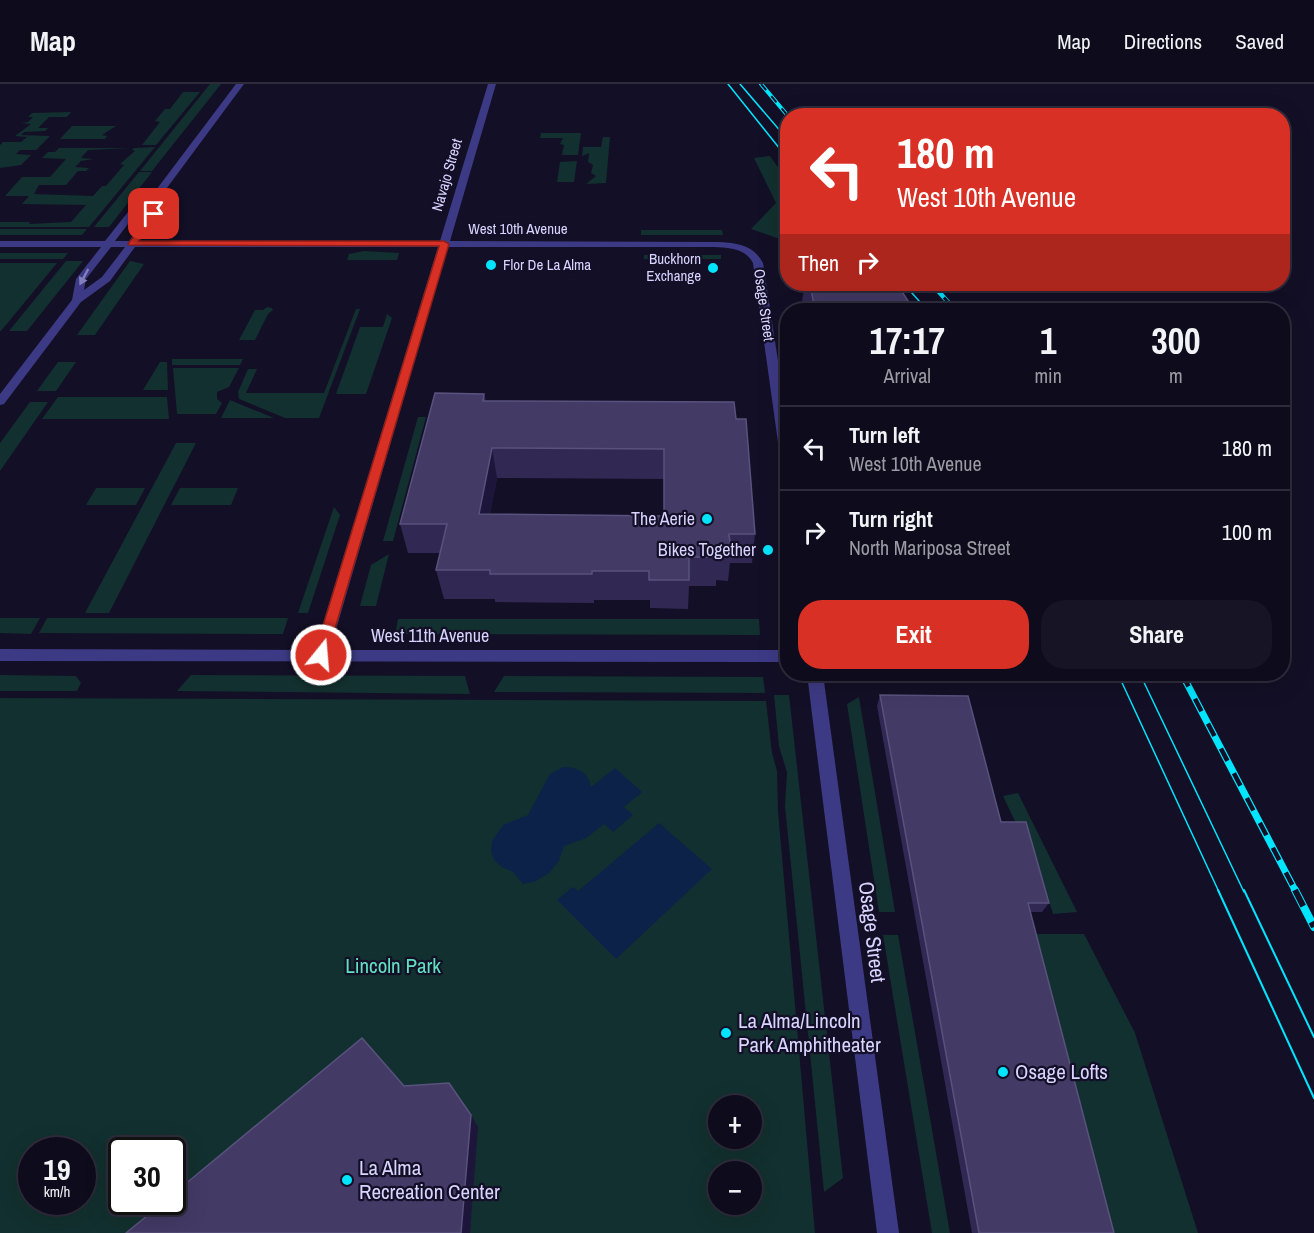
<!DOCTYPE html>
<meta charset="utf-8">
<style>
:root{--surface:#0e0b1c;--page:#171425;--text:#f1f3f6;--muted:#9b9ba3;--line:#2e2b3b;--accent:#d93025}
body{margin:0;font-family:"Archivo Narrow",sans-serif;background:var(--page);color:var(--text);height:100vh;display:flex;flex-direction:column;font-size:22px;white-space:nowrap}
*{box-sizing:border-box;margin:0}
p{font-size:20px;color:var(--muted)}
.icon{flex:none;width:33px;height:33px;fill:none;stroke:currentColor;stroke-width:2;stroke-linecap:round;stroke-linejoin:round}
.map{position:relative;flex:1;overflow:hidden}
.details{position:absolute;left:780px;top:219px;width:510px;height:378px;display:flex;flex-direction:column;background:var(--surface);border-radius:24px;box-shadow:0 6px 24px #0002,0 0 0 2px var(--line)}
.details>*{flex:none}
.hud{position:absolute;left:780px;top:24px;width:510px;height:183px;border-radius:24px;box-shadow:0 6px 24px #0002,0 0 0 2px var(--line);background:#d93025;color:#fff;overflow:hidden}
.fabs{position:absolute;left:708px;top:1011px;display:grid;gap:12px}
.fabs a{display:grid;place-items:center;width:54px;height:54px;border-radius:50%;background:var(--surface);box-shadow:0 6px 24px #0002,0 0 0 2px var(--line);font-size:30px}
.speed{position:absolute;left:18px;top:1053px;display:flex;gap:12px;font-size:30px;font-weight:700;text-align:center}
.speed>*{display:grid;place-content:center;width:78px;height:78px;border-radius:50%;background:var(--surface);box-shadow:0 6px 24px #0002,0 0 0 2px var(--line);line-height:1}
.speed small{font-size:15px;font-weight:400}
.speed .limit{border:3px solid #111;border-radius:9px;background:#fff;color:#111}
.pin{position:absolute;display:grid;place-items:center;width:51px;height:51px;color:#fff;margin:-26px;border-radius:12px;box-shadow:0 3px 9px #0006}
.me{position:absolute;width:66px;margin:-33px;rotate:17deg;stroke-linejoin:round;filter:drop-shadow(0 0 4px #0008)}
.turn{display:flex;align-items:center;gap:21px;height:126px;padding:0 18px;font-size:27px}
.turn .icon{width:78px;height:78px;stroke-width:2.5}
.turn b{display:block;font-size:42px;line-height:51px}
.then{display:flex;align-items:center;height:57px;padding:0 18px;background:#0003;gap:12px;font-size:22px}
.eta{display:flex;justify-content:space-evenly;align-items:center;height:102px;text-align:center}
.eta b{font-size:36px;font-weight:700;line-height:42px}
.cta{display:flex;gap:12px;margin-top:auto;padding:12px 18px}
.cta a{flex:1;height:69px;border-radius:24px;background:var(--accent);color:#fff;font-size:24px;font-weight:700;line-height:69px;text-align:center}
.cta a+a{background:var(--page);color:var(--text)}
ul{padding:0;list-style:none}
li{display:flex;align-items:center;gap:18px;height:84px;padding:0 18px;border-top:2px solid var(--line)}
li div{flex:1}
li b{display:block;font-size:22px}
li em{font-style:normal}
header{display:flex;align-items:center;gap:36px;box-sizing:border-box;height:84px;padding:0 30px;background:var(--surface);border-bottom:2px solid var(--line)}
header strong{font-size:28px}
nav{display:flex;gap:33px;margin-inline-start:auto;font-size:21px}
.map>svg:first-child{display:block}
.green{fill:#12302f;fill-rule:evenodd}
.water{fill:#0c2248}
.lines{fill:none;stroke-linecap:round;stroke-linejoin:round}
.minor{fill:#3d3a85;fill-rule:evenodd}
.tram-far1{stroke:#00e5ff;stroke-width:1.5}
.tram{stroke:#00e5ff;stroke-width:2}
.rail-far3-casing{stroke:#00e5ff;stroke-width:4}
.rail-far2-casing{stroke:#00e5ff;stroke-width:4.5}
.rail-far1-casing{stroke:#00e5ff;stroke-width:7}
.rail-casing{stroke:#00e5ff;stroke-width:8}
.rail-far3{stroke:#130f26;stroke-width:2;stroke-dasharray:8;stroke-linecap:butt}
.rail-far2{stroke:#130f26;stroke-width:3;stroke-dasharray:9;stroke-linecap:butt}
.rail-far1{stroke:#130f26;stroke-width:4.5;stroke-dasharray:14;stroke-linecap:butt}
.rail{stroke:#130f26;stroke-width:6;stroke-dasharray:18;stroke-linecap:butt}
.wall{fill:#312854;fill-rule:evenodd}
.shaded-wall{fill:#1d163a}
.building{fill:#433a66;stroke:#5a527e;stroke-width:1.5;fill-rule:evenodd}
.oneway{fill:#837fbc}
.route{fill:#d93025;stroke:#8d1f18;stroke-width:1.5}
.poi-dot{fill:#00e5ff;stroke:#130f26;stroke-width:2}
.labels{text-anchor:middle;stroke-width:4.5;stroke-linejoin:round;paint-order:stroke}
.far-street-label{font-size:15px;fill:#d9d4ff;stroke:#130f26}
.far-poi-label{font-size:15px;fill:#d9d4ff;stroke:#130f26;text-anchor:end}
.poi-label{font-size:18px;fill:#d9d4ff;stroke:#130f26;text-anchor:end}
.street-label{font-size:18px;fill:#d9d4ff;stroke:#130f26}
.near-street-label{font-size:21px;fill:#d9d4ff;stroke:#130f26}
.near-park-label{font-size:21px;fill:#5fe0c0;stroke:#130f26}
.near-poi-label{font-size:21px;fill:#d9d4ff;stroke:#130f26;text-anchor:start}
</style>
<header>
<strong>Map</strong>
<nav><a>Map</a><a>Directions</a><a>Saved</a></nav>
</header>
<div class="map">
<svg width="1314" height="1149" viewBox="0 0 1314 1149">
<rect width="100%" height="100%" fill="#130f26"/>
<g class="green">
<path d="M 210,0 L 221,0 L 152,87 L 140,87 Z"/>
<path d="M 183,8 L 200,8 L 156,61 L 142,61 L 160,38 L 155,37 L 165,25 L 170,25 Z"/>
<path d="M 71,28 L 67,33 L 49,33 L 38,44 L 48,44 L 45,47 L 24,48 L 21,51 L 50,52 L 36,66 L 20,66 L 16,70 L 31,71 L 21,81 L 0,84 L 0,61 L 3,58 L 21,58 L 27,53 L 15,52 L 31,40 L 21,39 L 28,38 L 33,33 L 28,33 L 32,29 Z"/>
<path d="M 72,42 L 116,42 L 102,51 L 107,52 L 105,55 L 60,55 Z"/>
<path d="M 541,49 L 581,49 L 578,71 L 562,71 L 564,61 L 560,60 L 563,54 L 540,54 Z"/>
<path d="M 603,53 L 610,53 L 606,99 L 586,100 L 596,92 L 591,89 L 593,81 L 588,78 L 589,69 L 582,72 L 583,63 L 601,63 Z"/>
<path d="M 155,63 L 89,143 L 0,143 L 0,138 L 30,138 L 29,140 L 71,138 L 86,121 L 22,120 L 29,112 L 5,112 L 22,93 L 50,93 L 66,75 L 42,74 L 48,68 L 55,68 L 59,64 L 131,64 L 88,66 L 81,74 L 94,75 L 81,77 L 75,83 L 89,84 L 86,87 L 78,87 L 66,101 L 39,101 L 34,110 L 93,112 L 102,102 L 106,102 L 124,81 L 120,80 L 135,67 L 132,66 L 134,64 Z"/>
<path d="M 770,72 L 787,96 L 787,154 L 780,155 L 751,145 L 776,119 L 754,74 Z"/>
<path d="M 577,77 L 574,98 L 557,98 L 560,78 Z"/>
<path d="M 139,88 L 152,88 L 109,143 L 94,143 Z"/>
<path d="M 0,145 L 87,145 L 82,151 L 0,151 Z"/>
<path d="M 641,146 L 722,146 L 723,151 L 641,151 Z"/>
<path d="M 364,167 L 399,169 L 397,176 L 347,176 L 349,170 Z"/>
<path d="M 0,169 L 68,169 L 63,175 L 0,175 Z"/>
<rect x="644" y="171" width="77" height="4"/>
<path d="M 66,177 L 83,177 L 27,247 L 9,247 Z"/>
<path d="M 130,177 L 144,180 L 95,251 L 77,251 Z"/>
<path d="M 0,179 L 57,179 L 1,247 L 0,247 Z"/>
<path d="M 267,223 L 272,224 L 273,226 L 268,230 L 255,256 L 239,256 L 255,226 L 263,226 Z"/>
<path d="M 356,225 L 360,225 L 319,334 L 285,334 L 239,315 L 238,308 L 248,285 L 257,285 L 246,309 L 324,309 Z"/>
<path d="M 387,230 L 392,234 L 366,310 L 336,310 L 360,243 L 383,243 Z"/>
<path d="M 172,275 L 243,275 L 240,281 L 172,281 Z"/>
<path d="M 58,278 L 76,278 L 56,307 L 37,307 Z"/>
<path d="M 160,278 L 167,278 L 168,306 L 143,306 Z"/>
<path d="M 173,284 L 239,284 L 229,303 L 217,308 L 217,315 L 222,319 L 216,330 L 177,330 Z"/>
<path d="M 58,313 L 167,313 L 169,335 L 42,335 Z"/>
<path d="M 230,316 L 274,334 L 221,334 Z"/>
<path d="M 30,318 L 48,318 L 0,387 L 0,359 Z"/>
<path d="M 418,333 L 426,333 L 393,457 L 383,457 Z"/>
<path d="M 176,359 L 196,359 L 109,529 L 85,529 Z"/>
<path d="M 96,404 L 145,404 L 136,421 L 86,421 Z"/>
<path d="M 180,404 L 238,404 L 231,421 L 171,421 Z"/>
<path d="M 334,423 L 340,431 L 308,529 L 298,529 Z"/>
<path d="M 389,470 L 376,522 L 360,522 L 371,481 Z"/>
<path d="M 0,534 L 40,534 L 31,550 L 0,549 Z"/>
<path d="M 47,534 L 288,534 L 283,550 L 39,549 Z"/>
<path d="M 398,535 L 759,535 L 760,551 L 395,550 Z"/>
<path d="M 0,591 L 76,592 L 81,599 L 77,607 L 0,607 Z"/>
<path d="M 191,591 L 465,592 L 470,610 L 177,607 Z"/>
<path d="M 504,592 L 763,593 L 765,609 L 494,608 Z"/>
<path d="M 774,611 L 789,611 L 843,1094 L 824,1108 L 785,722 L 787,688 L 779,662 Z"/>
<path d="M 859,613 L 895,828 L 879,828 L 847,620 Z"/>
<path d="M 0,614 L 766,617 L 772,669 L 777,687 L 778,727 L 815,1149 L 0,1149 ZM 718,1022 L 752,1022 L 752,1054 L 718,1054 ZM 32,1066 L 82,1066 L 82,1118 L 32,1118 ZM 122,1066 L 172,1066 L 172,1118 L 122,1118 ZM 718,1088 L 752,1088 L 752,1120 L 718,1120 Z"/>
<path d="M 1018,709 L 1077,828 L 1053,830 L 1043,796 L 1003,712 Z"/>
<path d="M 1030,850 L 1084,850 L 1135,949 L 1198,1149 L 1109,1149 Z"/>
<path d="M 883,851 L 898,851 L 950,1149 L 932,1149 Z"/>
</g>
<g class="water">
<path d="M 563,683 C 578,683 588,688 591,703 L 615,684 L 642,708 L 624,723 L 633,731 L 613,748 L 604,740 L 586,754 L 564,762 L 559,777 L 549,789 L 536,797 L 523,800 L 513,788 L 502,783 L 494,776 L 491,767 L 492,757 L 503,741 L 528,731 L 550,690 Z"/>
<path d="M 659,739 L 712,785 L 616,875 L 557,816 L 573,803 L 578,807 Z"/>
</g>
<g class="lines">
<g class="minor">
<path d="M 236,0 L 244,0 L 155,120 L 159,130 L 139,157 L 440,157 L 488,0 L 496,0 L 450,157 L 720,158 C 739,159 754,162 763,179 L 788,342 L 788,391 L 782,387 L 753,179 C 745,164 729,164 714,163 L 448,163 L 330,566 L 788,566 L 788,578 L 0,577 L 0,565 L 315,566 L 438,163 L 135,163 L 110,197 L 81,218 L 4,320 L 0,321 L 0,310 L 72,216 L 76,195 L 101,163 L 0,163 L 0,157 L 105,157 L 128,128 L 147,118 ZM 147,125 L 149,130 L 129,157 L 115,157 L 134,132 ZM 111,163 L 125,163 L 102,193 L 84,206 L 86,195 Z"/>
<path d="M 807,590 L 823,590 L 899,1149 L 877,1149 Z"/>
</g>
<g class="tram-far1">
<path d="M 728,0 L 788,75"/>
<path d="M 740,0 L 788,56"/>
<path d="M 904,200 L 927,226"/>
<path d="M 1118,590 L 1219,808"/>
<path d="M 1140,590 L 1244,808"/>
</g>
<g class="tram">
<path d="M 1218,806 L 1314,1014"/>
<path d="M 1244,806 L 1314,953"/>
</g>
<g class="rail-far3-casing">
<path id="rail-far3" d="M 761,0 L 788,32"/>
</g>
<g class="rail-far2-casing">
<path id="rail-far2" d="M 932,200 L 955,226"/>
</g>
<g class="rail-far1-casing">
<path id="rail-far1" d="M 1182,590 L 1296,808"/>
</g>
<g class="rail-casing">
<path id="rail" d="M 1295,806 L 1314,843"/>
</g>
<use href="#rail-far3" class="rail-far3"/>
<use href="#rail-far2" class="rail-far2"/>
<use href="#rail-far1" class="rail-far1"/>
<use href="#rail" class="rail"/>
</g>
<g class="wall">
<path d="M 805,200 L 897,200 L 914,226 L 804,226 L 802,217 Z"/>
<path d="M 484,310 L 486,317 L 736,335 L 755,450 L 752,479 L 730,479 L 728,497 L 716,496 L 716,502 L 689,502 L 688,525 L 650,524 L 650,516 L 594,516 L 594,519 L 495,518 L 495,515 L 444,515 L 436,486 L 440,469 L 408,469 L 400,440 ZM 497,394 L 664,395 L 664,432 L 490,430 Z"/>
<path d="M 880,611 L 1049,819 L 1042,828 L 1030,828 L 1114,1149 L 972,1149 L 877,622 Z"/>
</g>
<g class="shaded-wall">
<path d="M 492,364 L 497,394 L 485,459 L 479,430 Z"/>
<path d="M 471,1031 L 478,1043 L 470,1149 L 461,1149 Z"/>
</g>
<g class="building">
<path d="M 810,200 L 897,200 L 914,226 L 815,226 Z"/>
<path d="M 435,309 L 484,310 L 483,317 L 734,318 L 736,335 L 746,335 L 755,450 L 729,450 L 731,468 L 718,467 L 718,473 L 689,473 L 689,496 L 649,496 L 649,487 L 592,487 L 592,490 L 490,490 L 490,486 L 436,486 L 447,440 L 400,440 ZM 492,364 L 664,365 L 664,432 L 479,430 Z"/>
<path d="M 880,611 L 968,612 L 1001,738 L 1026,738 L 1049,819 L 1028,819 L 1114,1149 L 979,1149 Z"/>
<path d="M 362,954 L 404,1002 L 449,999 L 471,1031 L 461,1149 L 126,1149 L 164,1118 L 172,1118 L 172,1111 Z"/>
</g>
<defs><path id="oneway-solid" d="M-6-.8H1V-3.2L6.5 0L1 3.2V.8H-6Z" transform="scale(1.5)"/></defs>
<use class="oneway" href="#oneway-solid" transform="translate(84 193) rotate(118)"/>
<path class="route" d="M 151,128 L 158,130 L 139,157 L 444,157 L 449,160 L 326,575 L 321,577 L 314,571 L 439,162 L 129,161 L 128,160 Z"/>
<g class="poi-dot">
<circle cx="491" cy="181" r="6"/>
<circle cx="713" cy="184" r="6"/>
<circle cx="707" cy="435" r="6"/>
<circle cx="768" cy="466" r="6"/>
<circle cx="726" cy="949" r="6"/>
<circle cx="1003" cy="988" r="6"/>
<circle cx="347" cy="1096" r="6"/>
</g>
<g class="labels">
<g class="far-street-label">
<text transform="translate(447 91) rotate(-74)" y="5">Navajo Street</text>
<text x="518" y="150">West 10th Avenue</text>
<text transform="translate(764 221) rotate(82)" y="5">Osage Street</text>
</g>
<g class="far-poi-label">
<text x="701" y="180">Buckhorn<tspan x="701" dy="17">Exchange</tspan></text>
<text x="503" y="186" text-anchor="start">Flor De La Alma</text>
</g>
<g class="poi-label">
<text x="695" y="441">The Aerie</text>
<text x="756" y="472">Bikes Together</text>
</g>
<g class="street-label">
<text x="430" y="558">West 11th Avenue</text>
</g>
<g class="near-street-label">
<text transform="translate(872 848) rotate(83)" y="7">Osage Street</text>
</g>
<g class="near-park-label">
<text x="393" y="889">Lincoln Park</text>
</g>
<g class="near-poi-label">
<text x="738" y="944">La Alma/Lincoln<tspan x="738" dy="24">Park Amphitheater</tspan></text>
<text x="1015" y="995">Osage Lofts</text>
<text x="359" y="1091">La Alma<tspan x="359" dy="24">Recreation Center</tspan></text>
</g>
</g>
</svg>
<div class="fabs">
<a>+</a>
<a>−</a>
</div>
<div class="speed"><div>19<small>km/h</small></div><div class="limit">30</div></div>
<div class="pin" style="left:154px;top:130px;background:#d93025"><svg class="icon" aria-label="arrive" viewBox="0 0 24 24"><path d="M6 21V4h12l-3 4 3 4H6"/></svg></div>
<svg class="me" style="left:321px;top:571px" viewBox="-20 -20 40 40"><circle r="17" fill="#d93025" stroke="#fff" stroke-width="3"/><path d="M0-11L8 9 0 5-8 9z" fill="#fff"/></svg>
<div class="hud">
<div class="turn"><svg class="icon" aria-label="left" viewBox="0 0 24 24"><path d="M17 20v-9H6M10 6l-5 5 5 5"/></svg><div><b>180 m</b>West 10th Avenue</div></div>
<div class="then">Then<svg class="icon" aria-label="right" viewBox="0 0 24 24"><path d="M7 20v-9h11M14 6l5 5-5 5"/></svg></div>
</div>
<section class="details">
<div class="eta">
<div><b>17:17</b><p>Arrival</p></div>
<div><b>1</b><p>min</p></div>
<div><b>300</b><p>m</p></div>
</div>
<ul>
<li><svg class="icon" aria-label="left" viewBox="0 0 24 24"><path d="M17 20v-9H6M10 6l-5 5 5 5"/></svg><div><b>Turn left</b><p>West 10th Avenue</p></div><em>180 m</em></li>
<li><svg class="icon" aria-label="right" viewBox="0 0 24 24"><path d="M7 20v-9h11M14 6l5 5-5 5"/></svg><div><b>Turn right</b><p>North Mariposa Street</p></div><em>100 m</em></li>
</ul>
<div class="cta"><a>Exit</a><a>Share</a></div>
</section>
</div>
